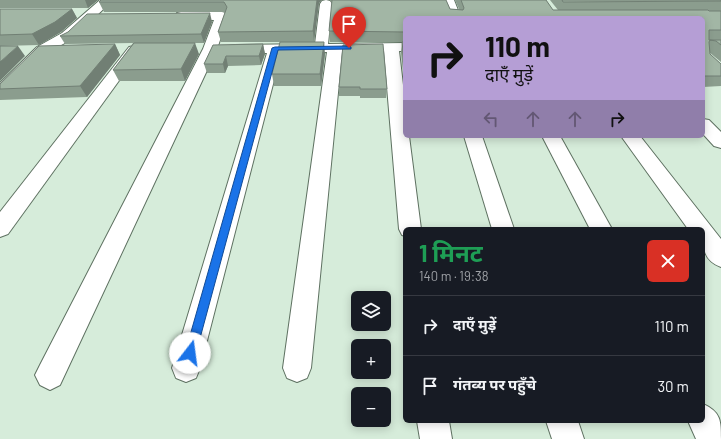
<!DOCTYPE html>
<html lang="hi">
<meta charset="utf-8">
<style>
:root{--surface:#171b24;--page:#20242c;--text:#f1f3f6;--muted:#9ea1a6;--line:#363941}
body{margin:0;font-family:Barlow,"Noto Sans Devanagari",sans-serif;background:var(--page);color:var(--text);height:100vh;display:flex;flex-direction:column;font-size:15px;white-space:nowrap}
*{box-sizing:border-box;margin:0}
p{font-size:13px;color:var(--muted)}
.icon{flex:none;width:22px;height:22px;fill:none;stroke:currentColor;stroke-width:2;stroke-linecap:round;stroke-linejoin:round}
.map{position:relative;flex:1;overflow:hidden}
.drawer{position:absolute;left:403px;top:227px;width:302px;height:196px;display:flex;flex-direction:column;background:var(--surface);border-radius:6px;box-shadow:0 2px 10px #0003}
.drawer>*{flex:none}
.top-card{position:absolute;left:403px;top:16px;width:302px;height:122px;border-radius:6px;box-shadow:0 2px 10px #0003;background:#b59ed5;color:#111;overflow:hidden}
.tools{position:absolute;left:351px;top:291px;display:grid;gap:8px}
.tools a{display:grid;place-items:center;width:40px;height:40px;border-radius:6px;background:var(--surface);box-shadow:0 2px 10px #0003;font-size:20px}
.pin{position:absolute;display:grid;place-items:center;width:34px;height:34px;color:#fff;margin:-41px -17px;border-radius:50% 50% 50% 0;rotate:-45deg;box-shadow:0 0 4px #0007}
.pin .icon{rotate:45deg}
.me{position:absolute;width:44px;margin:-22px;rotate:15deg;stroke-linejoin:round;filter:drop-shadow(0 0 3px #0008)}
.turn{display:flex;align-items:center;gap:14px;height:84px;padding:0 16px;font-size:18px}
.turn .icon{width:52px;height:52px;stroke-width:2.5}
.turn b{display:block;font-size:28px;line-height:34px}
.lanes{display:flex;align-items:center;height:38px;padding:0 16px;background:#0003;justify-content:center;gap:20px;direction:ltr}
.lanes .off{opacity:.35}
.round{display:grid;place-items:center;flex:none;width:42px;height:42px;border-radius:6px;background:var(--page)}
.overview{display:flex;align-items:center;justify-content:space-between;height:68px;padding:0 16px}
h1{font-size:24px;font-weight:700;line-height:30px;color:#1e9e55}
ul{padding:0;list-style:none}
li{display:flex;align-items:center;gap:12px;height:60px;padding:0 16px;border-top:1px solid var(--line)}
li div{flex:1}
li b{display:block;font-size:15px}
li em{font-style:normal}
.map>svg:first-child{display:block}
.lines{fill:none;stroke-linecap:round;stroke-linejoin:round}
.minor-casing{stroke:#5e7161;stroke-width:2}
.minor{fill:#fff;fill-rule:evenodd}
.wall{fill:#8b9d8e}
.shaded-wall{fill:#717f74}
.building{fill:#a2b6a5;stroke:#717f74}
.route{fill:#1a73e8;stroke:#114b97}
</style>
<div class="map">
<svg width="721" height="439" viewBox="0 0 721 439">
<rect width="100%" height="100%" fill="#d6ecda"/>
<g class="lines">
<g class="minor-casing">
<g id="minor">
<path d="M 100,0 L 113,0 L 72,39 L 47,53 L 6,95 L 0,97 L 0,83 L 37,47 L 62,33 Z"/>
<path d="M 326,0 L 330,1 L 332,4 L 328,44 L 405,43 L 405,51 L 399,51 L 405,102 L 405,136 L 409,136 L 421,229 L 405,229 L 405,236 L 402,235 L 399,229 L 384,51 L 342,52 L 311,368 L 307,378 L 297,382 L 287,378 L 283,368 L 327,52 L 281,53 L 200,368 L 196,378 L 186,382 L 176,378 L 172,368 L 267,53 L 234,53 L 229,52 L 227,49 L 229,46 L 234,45 L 315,44 L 320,4 L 322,1 Z"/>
<path d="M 442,0 L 454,0 L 461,18 L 449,18 Z"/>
<path d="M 181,12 L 222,12 L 226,13 L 228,16 L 217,49 L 60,385 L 50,390 L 40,385 L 35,375 L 40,365 L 203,49 L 214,20 L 177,19 L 175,16 L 177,13 Z"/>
<path d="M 134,46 L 139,47 L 141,50 L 139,53 L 8,234 L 0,237 L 0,212 L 129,47 Z"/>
<path d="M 703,119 L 709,120 L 721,132 L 721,148 L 714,146 L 703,134 Z"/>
<path d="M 464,136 L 482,136 L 514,229 L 492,229 Z"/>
<path d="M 542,136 L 560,136 L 612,229 L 590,229 Z"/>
<path d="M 621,136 L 640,136 L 721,239 L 721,267 C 702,260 703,246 703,229 L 688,229 Z"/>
<path d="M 703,404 C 721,412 721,421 721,439 L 696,439 L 688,421 L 703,421 Z"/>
<path d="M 417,421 L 449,421 L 452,439 L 420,439 Z"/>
<path d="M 546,421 L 578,421 L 584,439 L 552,439 Z"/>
</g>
</g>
<use href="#minor" class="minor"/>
</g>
<g class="wall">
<path d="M 0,0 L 98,0 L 88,8 L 0,8 Z"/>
<path d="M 101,0 L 322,0 L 319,3 L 314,42 L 221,42 L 218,32 L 225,12 L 104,12 L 99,2 Z"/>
<path d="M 330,0 L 446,0 L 450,9 L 459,9 L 455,0 L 546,0 L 553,10 L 558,10 L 550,0 L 721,0 L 721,11 L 709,11 L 721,11 L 721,62 L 709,52 L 710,54 L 721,64 L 721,86 L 703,87 L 703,18 L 405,18 L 405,89 L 401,52 L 402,42 L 330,42 L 329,31 L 332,2 Z"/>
<path d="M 0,9 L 72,9 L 77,18 L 61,32 L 39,45 L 0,46 Z"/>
<path d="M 212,22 L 204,43 L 165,43 L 199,54 L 185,81 L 119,81 L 113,70 L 133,43 L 65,44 L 60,36 Z"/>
<path d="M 115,44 L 120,55 L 87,97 L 0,100 L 0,84 Z"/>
<path d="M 263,44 L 265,54 L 261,65 L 228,66 L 225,73 L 207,73 L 204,64 L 213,45 Z"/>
<path d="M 343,45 L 387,89 L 386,98 L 360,98 L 360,96 L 339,96 L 339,87 Z"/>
<path d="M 325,54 L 321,86 L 274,86 L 272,74 Z"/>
</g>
<g class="shaded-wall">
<path d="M 85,0 L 98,0 L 88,8 Z"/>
<path d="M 317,0 L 322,0 L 319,3 L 314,42 L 313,31 Z"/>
<path d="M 72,9 L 77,18 L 61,32 L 39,45 L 32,34 Z"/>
<path d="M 210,13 L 212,22 L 204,43 L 201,34 Z"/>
<path d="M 324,42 L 325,54 L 321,86 L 320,74 Z"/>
<path d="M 195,43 L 199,54 L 185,81 L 181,69 Z"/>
<path d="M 115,44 L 120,55 L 87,97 L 80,86 Z"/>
<path d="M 263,44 L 265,54 L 261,65 L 259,56 Z"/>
<path d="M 18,46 L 25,56 L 0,81 L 0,62 Z"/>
<path d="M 226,56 L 228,66 L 225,73 L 223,64 Z"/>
</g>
<g class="building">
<path d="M 101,0 L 317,0 L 313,31 L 218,32 L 227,7 L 224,2 L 99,2 Z"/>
<path d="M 332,0 L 446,0 L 450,9 L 463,10 L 464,8 L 461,0 L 546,0 L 553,10 L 708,10 L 709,11 L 721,11 L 721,30 L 709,30 L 709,40 L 721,40 L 721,45 L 716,41 L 710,40 L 709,42 L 710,54 L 721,64 L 721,76 L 703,76 L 703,18 L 405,18 L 405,32 L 329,31 Z"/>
<path d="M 562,0 L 721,0 L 721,1 L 563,2 Z"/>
<path d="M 0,9 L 72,9 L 55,22 L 32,34 L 0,35 Z"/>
<path d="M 210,13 L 201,34 L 60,36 L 68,32 L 87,14 Z"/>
<path d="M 280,42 L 324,42 L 320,74 L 272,74 Z"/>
<path d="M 402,42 L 405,42 L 405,70 Z"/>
<path d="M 134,43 L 195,43 L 181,69 L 113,70 Z"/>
<path d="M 115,44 L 80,86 L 0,89 L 0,84 L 39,46 Z"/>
<path d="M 263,44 L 259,56 L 226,56 L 223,64 L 204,64 L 213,45 Z"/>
<path d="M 383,44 L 387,89 L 360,89 L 360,87 L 339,87 L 343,45 Z"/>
<path d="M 0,46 L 18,46 L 0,62 Z"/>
</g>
<path class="route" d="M 349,46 L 351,47 L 351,49 L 278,50 L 196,353 L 195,357 L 190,358 L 186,357 L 185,353 L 272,48 L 275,47 Z"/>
</svg>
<div class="tools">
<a><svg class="icon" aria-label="layers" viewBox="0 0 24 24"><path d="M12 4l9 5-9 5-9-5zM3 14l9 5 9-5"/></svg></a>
<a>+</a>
<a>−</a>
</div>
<div class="pin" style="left:349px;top:48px;background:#d93025"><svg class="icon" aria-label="arrive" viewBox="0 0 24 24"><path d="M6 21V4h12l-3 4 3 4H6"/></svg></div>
<svg class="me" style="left:190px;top:353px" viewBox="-20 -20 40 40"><circle r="19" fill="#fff"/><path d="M0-13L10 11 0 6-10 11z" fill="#1a73e8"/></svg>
<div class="top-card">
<div class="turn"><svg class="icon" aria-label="right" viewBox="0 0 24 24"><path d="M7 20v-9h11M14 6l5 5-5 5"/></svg><div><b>110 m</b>दाएँ मुड़ें</div></div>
<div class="lanes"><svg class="icon off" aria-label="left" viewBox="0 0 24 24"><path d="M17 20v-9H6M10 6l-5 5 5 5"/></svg><svg class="icon off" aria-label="ahead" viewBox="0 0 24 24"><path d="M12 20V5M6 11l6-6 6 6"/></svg><svg class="icon off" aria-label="ahead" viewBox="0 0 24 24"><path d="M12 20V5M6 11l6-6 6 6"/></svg><svg class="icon" aria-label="right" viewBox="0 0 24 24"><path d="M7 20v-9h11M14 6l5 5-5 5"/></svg></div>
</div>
<section class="drawer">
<div class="overview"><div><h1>1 मिनट</h1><p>140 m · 19:38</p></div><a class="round" style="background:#d93025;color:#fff"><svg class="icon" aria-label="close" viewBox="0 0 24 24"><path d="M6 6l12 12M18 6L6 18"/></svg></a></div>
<ul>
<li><svg class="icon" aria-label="right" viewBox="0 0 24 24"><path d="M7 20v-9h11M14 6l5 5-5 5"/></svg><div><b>दाएँ मुड़ें</b></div><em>110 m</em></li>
<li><svg class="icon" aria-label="arrive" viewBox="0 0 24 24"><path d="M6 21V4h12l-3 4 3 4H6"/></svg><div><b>गंतव्य पर पहुँचे</b></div><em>30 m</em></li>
</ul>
</section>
</div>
